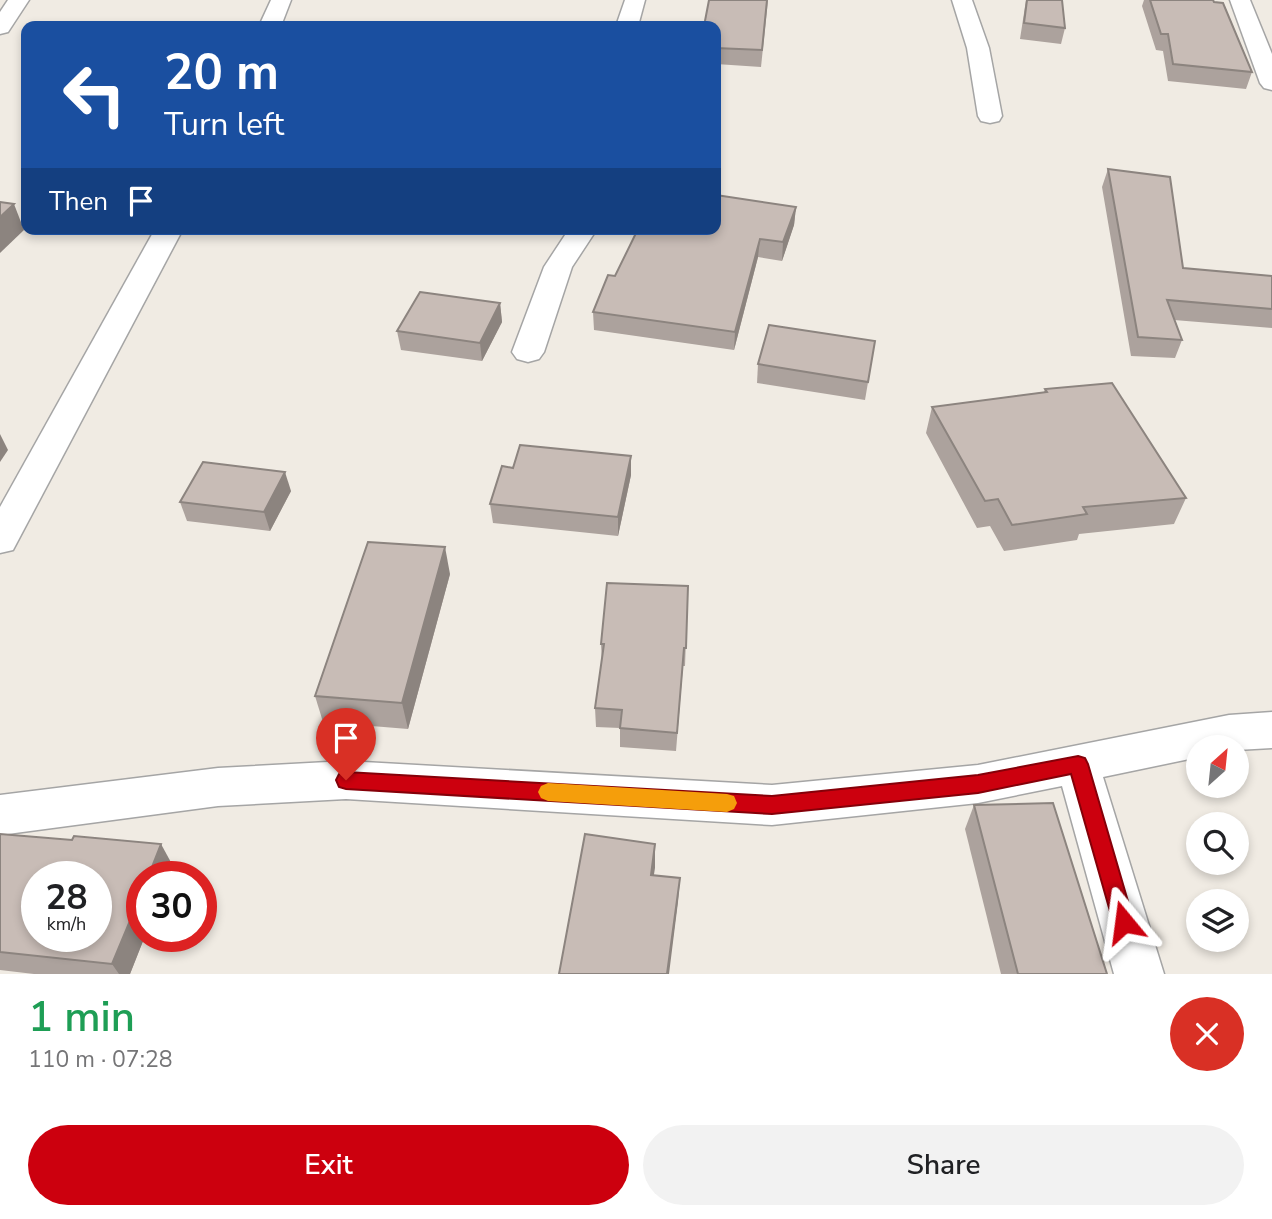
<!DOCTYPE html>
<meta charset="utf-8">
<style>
:root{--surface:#fff;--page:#f2f2f2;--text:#202124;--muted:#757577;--accent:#cc000e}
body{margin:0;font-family:"Nunito Sans",sans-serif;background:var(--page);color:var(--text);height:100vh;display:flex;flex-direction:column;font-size:26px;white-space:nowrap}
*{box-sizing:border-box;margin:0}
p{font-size:23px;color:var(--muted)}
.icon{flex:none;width:38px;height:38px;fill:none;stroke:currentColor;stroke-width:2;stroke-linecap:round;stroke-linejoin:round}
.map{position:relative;height:974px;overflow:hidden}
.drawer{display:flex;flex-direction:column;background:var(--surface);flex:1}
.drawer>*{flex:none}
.top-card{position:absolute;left:21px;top:21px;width:700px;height:214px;border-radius:14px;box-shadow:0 4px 10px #0003;background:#1a4fa0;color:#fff;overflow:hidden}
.needle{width:46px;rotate:27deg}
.controls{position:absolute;left:1186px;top:735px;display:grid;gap:14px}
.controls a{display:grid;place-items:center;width:63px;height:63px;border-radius:50%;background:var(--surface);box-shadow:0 4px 10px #0003;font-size:35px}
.speed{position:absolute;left:21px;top:861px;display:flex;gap:14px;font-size:35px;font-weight:700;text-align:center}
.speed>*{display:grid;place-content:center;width:91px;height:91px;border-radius:50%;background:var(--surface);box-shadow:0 4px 10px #0003;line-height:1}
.speed small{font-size:18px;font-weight:400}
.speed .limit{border:10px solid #d22;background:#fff;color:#111}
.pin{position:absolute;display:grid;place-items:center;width:60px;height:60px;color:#fff;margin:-72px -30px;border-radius:50% 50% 50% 0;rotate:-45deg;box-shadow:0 0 7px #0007}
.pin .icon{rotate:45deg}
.me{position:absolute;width:77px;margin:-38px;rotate:344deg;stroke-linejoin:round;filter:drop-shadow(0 0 5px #0008)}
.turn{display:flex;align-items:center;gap:24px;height:147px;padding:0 28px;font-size:32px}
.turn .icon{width:91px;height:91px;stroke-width:2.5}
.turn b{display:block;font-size:49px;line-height:60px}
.then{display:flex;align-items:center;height:66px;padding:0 28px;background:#0003;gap:14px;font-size:26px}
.round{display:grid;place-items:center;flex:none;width:74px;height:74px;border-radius:37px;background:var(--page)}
.head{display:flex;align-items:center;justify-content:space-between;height:119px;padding:0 28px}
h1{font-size:42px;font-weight:600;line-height:52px;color:#1e9e55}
.primary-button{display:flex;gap:14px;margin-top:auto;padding:14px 28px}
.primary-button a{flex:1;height:80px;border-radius:42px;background:var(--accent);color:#fff;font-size:28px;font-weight:600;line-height:80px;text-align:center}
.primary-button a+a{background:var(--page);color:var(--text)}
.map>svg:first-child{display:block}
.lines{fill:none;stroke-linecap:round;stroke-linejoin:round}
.minor-casing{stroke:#a5a5a5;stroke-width:3}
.minor{fill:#fff;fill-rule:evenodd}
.wall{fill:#aca29d}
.shaded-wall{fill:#8c847f}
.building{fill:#c8bcb6;stroke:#8c847f;stroke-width:2;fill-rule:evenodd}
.route{fill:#cc000e;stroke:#850009;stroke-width:2}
.slow{fill:#f59e0b}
</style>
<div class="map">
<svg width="1272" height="974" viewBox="0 0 1272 974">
<rect width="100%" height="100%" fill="#f0ebe3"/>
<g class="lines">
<g class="minor-casing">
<g id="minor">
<path d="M 8,0 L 29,0 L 8,32 L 0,34 L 0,12 Z"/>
<path d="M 271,0 L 291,0 L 281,26 L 259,26 Z"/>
<path d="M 625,0 L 645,0 L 638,26 L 616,26 Z"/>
<path d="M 952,0 L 972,0 L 989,48 L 1002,116 L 999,121 L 990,123 L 981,121 L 978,116 L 967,48 Z"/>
<path d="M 1230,0 L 1250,0 L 1272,54 L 1272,90 L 1264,88 L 1260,83 Z"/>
<path d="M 155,229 L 183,229 L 13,550 L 0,553 L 0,507 Z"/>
<path d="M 569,229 L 597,229 L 572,267 L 544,352 L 539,359 L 528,362 L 517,359 L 512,352 L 544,267 Z"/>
<path d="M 1272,712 L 1272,748 L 1237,750 L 1237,747 L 1199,747 L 1199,757 L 1103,777 L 1164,974 L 1114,974 L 1062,786 L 978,803 L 772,825 L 346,799 L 218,806 L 0,835 L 0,795 L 218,768 L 346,761 L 772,785 L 978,765 L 1229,715 Z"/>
</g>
</g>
<use href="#minor" class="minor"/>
</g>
<g class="wall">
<path d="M 768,0 L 761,67 L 716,64 L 716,26 Z"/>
<path d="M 1026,0 L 1062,0 L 1065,28 L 1061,44 L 1020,39 Z"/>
<path d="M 1144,0 L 1213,0 L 1252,72 L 1246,89 L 1168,81 L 1163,51 L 1156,50 L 1142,6 Z"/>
<path d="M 1108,169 L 1183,268 L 1272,276 L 1272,328 L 1174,320 L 1182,340 L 1175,358 L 1131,356 L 1102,187 Z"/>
<path d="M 796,207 L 794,225 L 782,261 L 758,257 L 734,350 L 594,330 L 593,312 L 615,276 Z"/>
<path d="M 500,303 L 502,322 L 482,361 L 401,350 L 397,331 Z"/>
<path d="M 875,341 L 865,400 L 757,383 L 758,364 Z"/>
<path d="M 1045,389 L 1186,498 L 1174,524 L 1079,534 L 1077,540 L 1004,551 L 990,526 L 977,528 L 926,433 L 932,407 L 1044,392 Z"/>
<path d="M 631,456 L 631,475 L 618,536 L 493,523 L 490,504 L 513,468 Z"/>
<path d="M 291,491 L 270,531 L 187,521 L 180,502 Z"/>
<path d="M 450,574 L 408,729 L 323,722 L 315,696 Z"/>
<path d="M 688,586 L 685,666 L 683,666 L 676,751 L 620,747 L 620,728 L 596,727 L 595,708 L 602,662 L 601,644 Z"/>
<path d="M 974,805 L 1107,974 L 1001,974 L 965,829 Z"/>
<path d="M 0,834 L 173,866 L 142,936 L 145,936 L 130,974 L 34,974 L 0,970 Z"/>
</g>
<g class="shaded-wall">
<path d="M 14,204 L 24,230 L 0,253 L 0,217 Z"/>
<path d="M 796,207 L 794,225 L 782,261 L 783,242 Z"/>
<path d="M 760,239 L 758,257 L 734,350 L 735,332 Z"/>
<path d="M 500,303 L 502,322 L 482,361 L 480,343 Z"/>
<path d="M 0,434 L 8,450 L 0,462 Z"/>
<path d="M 631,456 L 631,475 L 618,536 L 618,517 Z"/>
<path d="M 285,472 L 291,491 L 270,531 L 264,512 Z"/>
<path d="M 445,547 L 450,574 L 408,729 L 402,703 Z"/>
<path d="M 161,844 L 173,866 L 169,877 L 148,877 Z"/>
<path d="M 655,844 L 655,868 L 650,899 L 651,875 Z"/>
<path d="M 680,878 L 678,902 L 669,974 L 667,974 Z"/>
<path d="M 142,892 L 142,936 L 145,936 L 130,974 L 119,974 L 112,964 Z"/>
</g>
<g class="building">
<path d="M 709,0 L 767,0 L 762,50 L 716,48 L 716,26 L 704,26 Z"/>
<path d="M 1027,0 L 1062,0 L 1065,28 L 1024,23 Z"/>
<path d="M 1150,0 L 1213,0 L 1214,2 L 1223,3 L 1252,72 L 1173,64 L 1168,34 L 1161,34 Z"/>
<path d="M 1108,169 L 1170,177 L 1183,268 L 1272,276 L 1272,309 L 1167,300 L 1182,340 L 1138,337 Z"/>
<path d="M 716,195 L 796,207 L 783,242 L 760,239 L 735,332 L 593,312 L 608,275 L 615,276 L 638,229 L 716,229 Z"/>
<path d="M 0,202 L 14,204 L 0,217 Z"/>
<path d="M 420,292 L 500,303 L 480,343 L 397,331 Z"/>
<path d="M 769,325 L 875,341 L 868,382 L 758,364 Z"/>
<path d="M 1112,383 L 1186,498 L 1083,507 L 1087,514 L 1012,525 L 998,499 L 985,501 L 932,407 L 1047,392 L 1045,389 Z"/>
<path d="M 520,445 L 631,456 L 618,517 L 490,504 L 502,466 L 513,468 Z"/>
<path d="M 203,462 L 285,472 L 264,512 L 180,502 Z"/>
<path d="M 368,542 L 445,547 L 402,703 L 315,696 Z"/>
<path d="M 607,583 L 688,586 L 686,648 L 684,648 L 677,733 L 620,728 L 622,710 L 595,708 L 604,644 L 601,644 Z"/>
<path d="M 1053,803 L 1107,974 L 1018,974 L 974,805 Z"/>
<path d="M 0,834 L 72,840 L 74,836 L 161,844 L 148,877 L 142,877 L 142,892 L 112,964 L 0,952 ZM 37,877 L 96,877 L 96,936 L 37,936 Z"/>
<path d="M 585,834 L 655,844 L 651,875 L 680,878 L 667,974 L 559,974 Z"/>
</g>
<path class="route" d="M 1078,756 L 1085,758 L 1088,764 L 1134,922 L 1131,929 L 1124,932 L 1116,929 L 1113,922 L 1071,774 L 978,793 L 772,814 L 346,789 L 339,787 L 336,780 L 339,774 L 346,772 L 772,796 L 978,775 Z"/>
<path class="slow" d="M 548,783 L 727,794 L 734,796 L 737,803 L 734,809 L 727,812 L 548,801 L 541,798 L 538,792 L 541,786 Z"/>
</svg>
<div class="controls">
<a><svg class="needle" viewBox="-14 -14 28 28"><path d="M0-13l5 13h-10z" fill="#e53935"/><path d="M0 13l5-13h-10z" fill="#757577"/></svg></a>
<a><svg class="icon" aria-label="search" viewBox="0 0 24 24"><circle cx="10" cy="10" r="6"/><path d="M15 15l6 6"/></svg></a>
<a><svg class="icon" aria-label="layers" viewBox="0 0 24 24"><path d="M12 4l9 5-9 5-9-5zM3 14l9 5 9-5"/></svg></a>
</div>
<div class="speed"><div>28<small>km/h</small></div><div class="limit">30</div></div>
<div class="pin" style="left:346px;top:780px;background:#d93025"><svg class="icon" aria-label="arrive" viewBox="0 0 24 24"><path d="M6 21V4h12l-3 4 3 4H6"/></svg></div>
<svg class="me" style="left:1124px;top:922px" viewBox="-20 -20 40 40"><path d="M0-17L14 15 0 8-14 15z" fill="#cc000e" stroke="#fff" stroke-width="4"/></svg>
<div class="top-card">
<div class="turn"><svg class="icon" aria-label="left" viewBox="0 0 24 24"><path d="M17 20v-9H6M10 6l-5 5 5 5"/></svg><div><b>20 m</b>Turn left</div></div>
<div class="then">Then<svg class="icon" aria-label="arrive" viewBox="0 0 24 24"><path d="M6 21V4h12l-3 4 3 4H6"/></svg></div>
</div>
</div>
<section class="drawer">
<div class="head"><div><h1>1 min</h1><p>110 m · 07:28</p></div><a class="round" style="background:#d93025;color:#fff"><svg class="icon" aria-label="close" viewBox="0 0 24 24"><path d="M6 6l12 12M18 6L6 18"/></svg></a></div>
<div class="primary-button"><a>Exit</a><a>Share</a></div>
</section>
